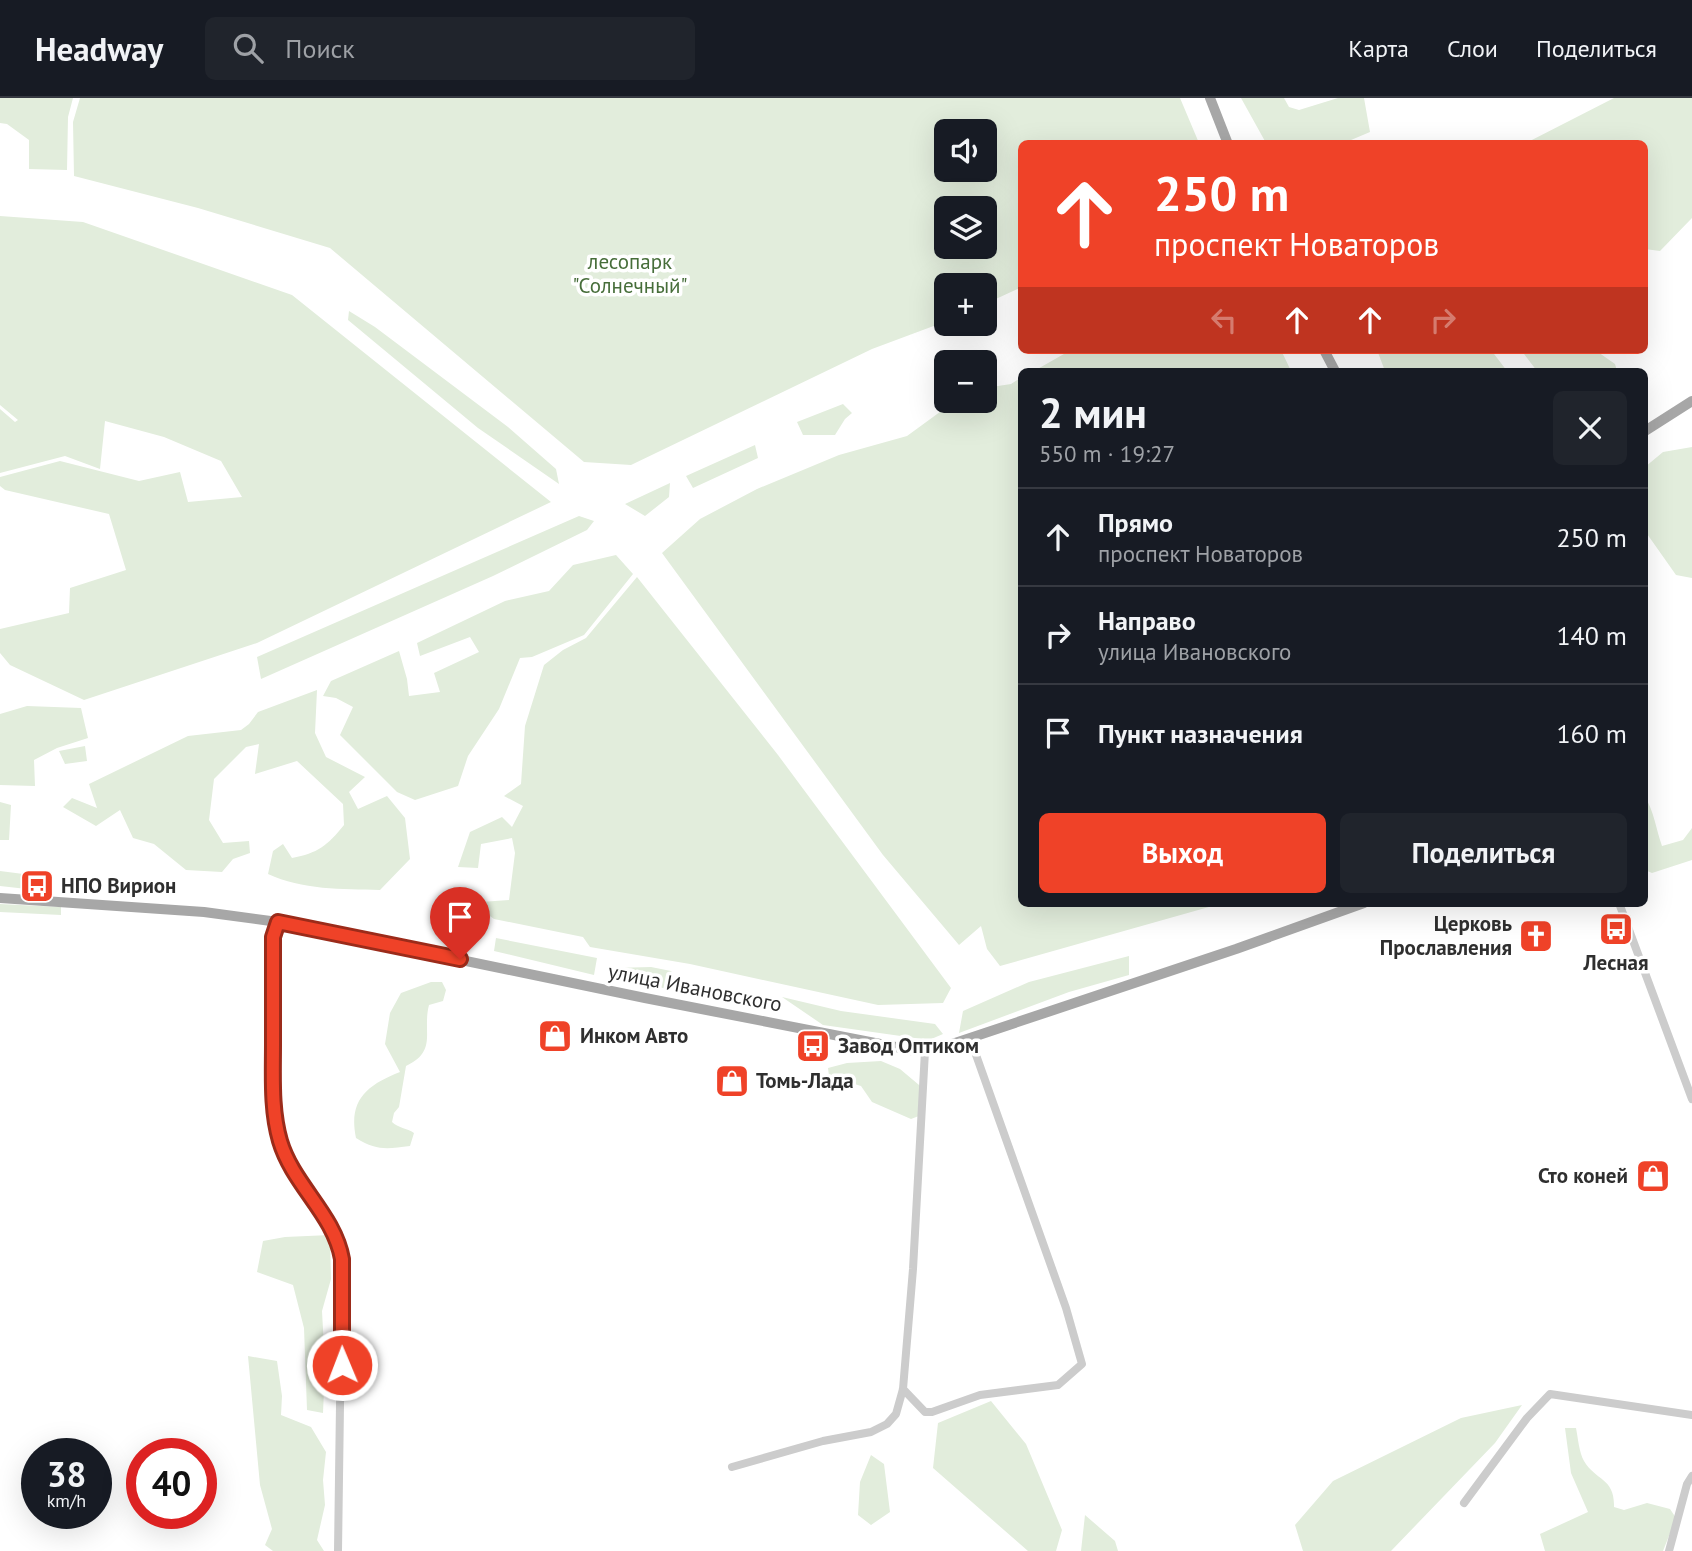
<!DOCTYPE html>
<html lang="ru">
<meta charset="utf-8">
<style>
:root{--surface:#171b24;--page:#20242c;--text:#f1f3f6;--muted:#9ea1a6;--line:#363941;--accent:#ef4228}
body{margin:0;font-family:"PT Sans",sans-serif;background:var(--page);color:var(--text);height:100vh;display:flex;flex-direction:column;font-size:26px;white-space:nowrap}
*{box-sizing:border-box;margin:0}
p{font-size:23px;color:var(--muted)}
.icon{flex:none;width:38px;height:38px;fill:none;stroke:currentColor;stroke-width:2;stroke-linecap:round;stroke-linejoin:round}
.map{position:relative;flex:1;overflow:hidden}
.side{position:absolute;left:1018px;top:270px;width:630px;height:539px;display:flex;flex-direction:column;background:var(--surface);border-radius:10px;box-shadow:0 7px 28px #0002}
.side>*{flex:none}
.top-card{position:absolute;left:1018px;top:42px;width:630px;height:214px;border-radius:10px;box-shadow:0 7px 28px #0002;background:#ef4228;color:#fff;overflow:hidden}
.buttons{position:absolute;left:934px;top:21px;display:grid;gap:14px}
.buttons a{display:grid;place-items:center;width:63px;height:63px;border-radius:10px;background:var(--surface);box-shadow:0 7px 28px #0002;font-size:35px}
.speed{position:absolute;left:21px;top:1340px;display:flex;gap:14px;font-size:35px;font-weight:700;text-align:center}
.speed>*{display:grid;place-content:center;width:91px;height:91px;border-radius:50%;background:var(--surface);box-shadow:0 7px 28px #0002;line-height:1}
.speed small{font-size:18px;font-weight:400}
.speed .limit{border:10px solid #d22;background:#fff;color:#111}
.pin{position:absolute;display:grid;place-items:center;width:60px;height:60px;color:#fff;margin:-72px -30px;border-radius:50% 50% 50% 0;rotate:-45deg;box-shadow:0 0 7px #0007}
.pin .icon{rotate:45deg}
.me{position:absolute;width:77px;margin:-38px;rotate:359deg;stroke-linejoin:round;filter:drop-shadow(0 0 5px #0008)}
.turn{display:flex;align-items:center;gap:24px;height:147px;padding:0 21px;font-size:32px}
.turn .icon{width:91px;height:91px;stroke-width:2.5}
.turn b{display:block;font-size:49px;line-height:60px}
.lanes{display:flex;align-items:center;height:66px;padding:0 21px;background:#0003;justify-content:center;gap:35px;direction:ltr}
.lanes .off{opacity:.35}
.round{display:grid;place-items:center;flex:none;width:74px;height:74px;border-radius:10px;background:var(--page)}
.head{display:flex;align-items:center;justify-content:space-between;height:119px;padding:0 21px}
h1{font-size:42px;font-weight:800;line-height:52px}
.action{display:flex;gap:14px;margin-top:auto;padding:14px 21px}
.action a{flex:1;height:80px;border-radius:10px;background:var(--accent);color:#fff;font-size:28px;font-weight:800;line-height:80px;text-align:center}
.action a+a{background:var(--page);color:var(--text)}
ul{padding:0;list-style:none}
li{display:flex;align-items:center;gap:21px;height:98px;padding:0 21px;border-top:2px solid var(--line)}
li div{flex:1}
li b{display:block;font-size:26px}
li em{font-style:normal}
header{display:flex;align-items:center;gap:42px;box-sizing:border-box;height:98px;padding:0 35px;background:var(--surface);border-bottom:2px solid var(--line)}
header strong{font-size:33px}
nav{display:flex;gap:38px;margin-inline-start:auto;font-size:24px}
.search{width:490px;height:63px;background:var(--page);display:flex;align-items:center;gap:18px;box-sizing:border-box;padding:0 24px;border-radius:10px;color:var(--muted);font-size:26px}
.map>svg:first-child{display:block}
.green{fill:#e2eddc;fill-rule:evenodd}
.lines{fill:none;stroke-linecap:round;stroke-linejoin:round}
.minor{stroke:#ccc;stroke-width:8}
.major{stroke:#a7a7a7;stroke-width:10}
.route-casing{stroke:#9b2b1a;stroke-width:18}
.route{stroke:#ef4228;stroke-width:12}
.labels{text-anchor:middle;stroke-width:7;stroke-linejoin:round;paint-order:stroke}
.park-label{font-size:21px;fill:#476e3a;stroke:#fff}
.poi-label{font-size:21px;font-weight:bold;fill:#2f2f2f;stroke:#fff;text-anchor:start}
.street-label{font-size:21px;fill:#2f2f2f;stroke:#fff}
</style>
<header>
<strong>Headway</strong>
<div class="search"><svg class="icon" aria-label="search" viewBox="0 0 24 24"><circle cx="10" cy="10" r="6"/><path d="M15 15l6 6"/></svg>Поиск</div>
<nav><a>Карта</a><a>Слои</a><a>Поделиться</a></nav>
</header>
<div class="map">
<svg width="1692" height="1453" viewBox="0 0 1692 1453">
<rect width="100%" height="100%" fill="#fff"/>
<path class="green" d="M 0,0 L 73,0 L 68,19 L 67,72 L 29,71 L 29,42 L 7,26 L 0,25 Z
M 80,0 L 1180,0 L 1199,45 L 1022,46 L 1022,189 L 985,206 L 985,187 L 947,187 L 947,223 L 872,251 L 631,367 L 584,364 L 330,150 L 198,110 L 74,78 L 73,24 ZM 947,33 L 985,33 L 985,72 L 947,72 ZM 947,110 L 985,110 L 985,149 L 947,149 Z
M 1241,0 L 1284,0 L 1289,9 L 1299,12 L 1338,0 L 1364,0 L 1370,34 L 1344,45 L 1266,45 Z
M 1614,0 L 1692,0 L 1692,120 L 1660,153 L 1645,151 L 1645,46 L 1526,45 Z
M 0,118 L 83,124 L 292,197 L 551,404 L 257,545 L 84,602 L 10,567 L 0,555 L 0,531 L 69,515 L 70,490 L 126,472 L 109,416 L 5,392 L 0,388 L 0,379 L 60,363 L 139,383 L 180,374 L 188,404 L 242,399 L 221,363 L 164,339 L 105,323 L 100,371 L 65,358 L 0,375 L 0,311 L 15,324 L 18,322 L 0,307 Z
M 349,213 L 375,229 L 508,329 L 556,371 L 559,386 L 478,330 L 348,222 Z
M 1071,252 L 1281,252 L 1291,273 L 1034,273 Z
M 1377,252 L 1491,252 L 1507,273 L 1385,273 Z
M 1521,252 L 1595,252 L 1615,266 L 1617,273 L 1537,273 Z
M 1022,279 L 1022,805 L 1223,805 L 1000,868 L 987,851 L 981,828 L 959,847 L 883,757 L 662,455 L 700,421 L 757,391 L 839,357 L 907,338 L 955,303 L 985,303 L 985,290 L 1011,286 Z
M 843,306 L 852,315 L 845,321 L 835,337 L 803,337 L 797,324 Z
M 755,347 L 758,360 L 693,390 L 686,378 Z
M 1692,349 L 1692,480 L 1676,477 L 1645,433 L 1645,369 L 1663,354 Z
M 670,385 L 669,399 L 645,418 L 625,406 Z
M 579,418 L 594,423 L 587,432 L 493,478 L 261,581 L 257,559 Z
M 616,457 L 633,476 L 584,537 L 532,559 L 520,560 L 499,611 L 468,658 L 458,688 L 415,702 L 397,694 L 340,637 L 353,609 L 336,600 L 323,598 L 331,583 L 399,553 L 407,581 L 409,598 L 440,594 L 434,575 L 479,554 L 470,539 L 420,558 L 417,545 L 505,503 L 549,493 L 573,467 Z
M 637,479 L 778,657 L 951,890 L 943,905 L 878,907 L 690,866 L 590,849 L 583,839 L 494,821 L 479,810 L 466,808 L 467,805 L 509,802 L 515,755 L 512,740 L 481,746 L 478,770 L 458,769 L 470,734 L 502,719 L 512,729 L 523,708 L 504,698 L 521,686 L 525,628 L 544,567 L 563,552 L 586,540 Z
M 317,592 L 315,635 L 326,659 L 365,679 L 349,694 L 358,711 L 387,698 L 405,720 L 410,761 L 380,792 C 342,791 302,792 268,776 L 273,753 L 283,746 L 292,760 C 318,755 327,748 344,727 L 343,706 L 297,663 L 255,676 L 259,646 L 246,649 L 214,681 L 209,722 L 223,745 L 249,743 L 250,755 L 233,761 L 222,774 L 186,772 L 154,746 L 133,740 L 120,712 L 96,728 L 63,709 L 72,700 L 97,710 L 89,686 L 188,638 L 241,632 L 249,626 L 258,614 Z
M 27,608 L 81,610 L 88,640 L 57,650 L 34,662 L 35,688 L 0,687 L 0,616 Z
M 85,648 L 87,663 L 65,666 L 59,653 Z
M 1645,699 C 1654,713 1656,731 1662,748 L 1683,742 L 1692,730 L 1692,762 L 1652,775 L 1645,772 Z
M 0,704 L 11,707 L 9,742 L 0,742 Z
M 0,773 L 39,778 L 45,793 L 0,788 Z
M 0,806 L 61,809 L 61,817 L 0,814 Z
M 496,840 L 597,860 L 594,877 L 494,853 Z
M 1129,858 L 1129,877 L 1069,894 L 959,935 L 963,913 L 1029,884 Z
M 651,869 L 671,873 L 685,894 L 614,881 L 613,870 Z
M 431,884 L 442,884 L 446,892 L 443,903 L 429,907 C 422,934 438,953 406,968 L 399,1009 L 394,1015 L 392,1024 C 398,1030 407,1030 414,1035 L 410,1048 C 387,1051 377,1053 356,1040 C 348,1002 367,987 400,974 L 385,946 L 390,915 L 401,895 Z
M 782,899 L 841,913 L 935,926 L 943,936 L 929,942 L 823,927 Z
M 881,963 L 900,971 L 925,992 L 924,1016 L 911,1021 L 872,1004 L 861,988 L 829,978 L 828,970 L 847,965 Z
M 330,1137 L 331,1181 L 322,1213 L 325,1268 L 323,1315 L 307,1312 L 304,1230 L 293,1187 L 257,1174 L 263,1143 L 285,1139 Z
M 248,1258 L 277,1263 L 282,1298 L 281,1317 L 311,1329 L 326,1354 L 323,1382 L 325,1407 L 317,1442 L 324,1453 L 273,1453 L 265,1447 L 272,1431 L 260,1387 Z
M 991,1303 L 1026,1346 L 1062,1432 L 1056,1453 L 1028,1453 L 933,1370 L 938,1325 Z
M 1522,1307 L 1495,1345 L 1391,1453 L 1303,1453 L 1295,1427 L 1333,1383 L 1461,1320 Z
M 1565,1330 L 1576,1330 C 1578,1340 1579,1354 1584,1363 C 1596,1383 1615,1380 1614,1409 L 1624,1412 L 1647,1405 L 1670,1411 L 1676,1420 L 1663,1453 L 1545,1453 L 1540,1436 L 1588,1414 L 1571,1375 Z
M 871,1357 L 884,1366 L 890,1414 L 871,1427 L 858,1417 L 860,1384 Z
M 1085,1417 L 1115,1443 L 1118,1453 L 1081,1453 Z"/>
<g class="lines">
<path class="minor" d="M 1619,805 L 1692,1001
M 278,824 L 273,839 C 273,875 273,911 273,947 C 273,979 271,1012 280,1043 C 293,1087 334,1116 342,1161 L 338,1453
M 903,1291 L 925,1314 L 932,1314 L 980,1297 L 1058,1287 L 1082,1266 L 1066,1210 L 970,940
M 732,1369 L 823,1343 L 871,1334 L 887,1326 L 896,1316 L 903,1291 L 913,1171 L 925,953
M 1464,1405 L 1527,1320 L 1550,1296 L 1692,1317
M 1669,1453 L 1687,1386 L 1692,1378"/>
<path class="major" d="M 1210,0 L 1228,46
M 1324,252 L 1335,273
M 1645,333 L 1692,303
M 0,800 L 204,814 L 278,824 L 645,900 L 916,953 L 940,950 L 1236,851 L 1364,805"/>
</g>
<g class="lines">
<g class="route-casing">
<path id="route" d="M 342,1267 L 342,1161 C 334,1116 293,1087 280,1043 C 271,1012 273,979 273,947 C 273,911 273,875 273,839 L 278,824 L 460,861"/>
</g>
<use href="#route" class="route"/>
</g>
<defs>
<g id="bus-square" transform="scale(1.75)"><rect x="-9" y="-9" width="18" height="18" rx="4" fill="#ef4228" stroke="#fff"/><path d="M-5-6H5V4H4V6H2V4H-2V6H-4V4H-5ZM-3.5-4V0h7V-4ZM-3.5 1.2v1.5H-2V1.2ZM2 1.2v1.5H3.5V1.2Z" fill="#fff"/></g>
<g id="church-square" transform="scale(1.75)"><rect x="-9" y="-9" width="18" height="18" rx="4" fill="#ef4228" stroke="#fff"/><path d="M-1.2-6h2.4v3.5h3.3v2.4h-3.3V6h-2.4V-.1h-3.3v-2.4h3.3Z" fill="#fff"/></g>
<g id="shop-square" transform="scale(1.75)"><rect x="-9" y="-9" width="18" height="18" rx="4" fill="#ef4228" stroke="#fff"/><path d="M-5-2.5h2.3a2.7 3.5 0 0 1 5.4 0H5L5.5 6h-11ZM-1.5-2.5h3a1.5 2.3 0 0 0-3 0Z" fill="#fff"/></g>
</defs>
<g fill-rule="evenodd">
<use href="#bus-square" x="37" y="788"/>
<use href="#bus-square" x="1616" y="831"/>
<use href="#church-square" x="1536" y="838"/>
<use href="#shop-square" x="555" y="938"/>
<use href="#bus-square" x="813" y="948"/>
<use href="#shop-square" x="732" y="983"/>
<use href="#shop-square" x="1653" y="1078"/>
</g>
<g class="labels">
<g class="park-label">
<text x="630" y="171">лесопарк<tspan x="630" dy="24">"Солнечный"</tspan></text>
</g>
<g class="poi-label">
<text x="61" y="795">НПО Вирион</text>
<text x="1512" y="833" text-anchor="end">Церковь<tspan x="1512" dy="24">Прославления</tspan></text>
<text x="1616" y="872" text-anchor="middle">Лесная</text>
<text x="580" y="945">Инком Авто</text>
<text x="838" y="955">Завод Оптиком</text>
<text x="756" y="990">Томь-Лада</text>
<text x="1628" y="1085" text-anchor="end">Сто коней</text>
</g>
<g class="street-label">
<text transform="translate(695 890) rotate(11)" y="7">улица Ивановского</text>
</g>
</g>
</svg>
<div class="buttons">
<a><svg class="icon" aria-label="sound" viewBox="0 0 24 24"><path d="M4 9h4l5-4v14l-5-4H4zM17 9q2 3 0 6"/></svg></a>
<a><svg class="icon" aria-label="layers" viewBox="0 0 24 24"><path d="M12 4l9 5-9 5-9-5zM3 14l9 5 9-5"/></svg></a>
<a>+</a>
<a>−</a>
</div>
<div class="speed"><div>38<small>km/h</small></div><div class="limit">40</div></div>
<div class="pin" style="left:460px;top:861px;background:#d93025"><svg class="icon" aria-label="arrive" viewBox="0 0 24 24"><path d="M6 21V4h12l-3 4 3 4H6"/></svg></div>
<svg class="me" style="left:342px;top:1267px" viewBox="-20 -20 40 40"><circle r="17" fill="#ef4228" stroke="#fff" stroke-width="3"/><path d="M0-11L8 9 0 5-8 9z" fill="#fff"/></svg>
<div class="top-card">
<div class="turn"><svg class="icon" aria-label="ahead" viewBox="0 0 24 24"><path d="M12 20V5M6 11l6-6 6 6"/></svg><div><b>250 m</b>проспект Новаторов</div></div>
<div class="lanes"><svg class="icon off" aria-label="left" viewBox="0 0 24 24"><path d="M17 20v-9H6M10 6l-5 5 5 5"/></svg><svg class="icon" aria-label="ahead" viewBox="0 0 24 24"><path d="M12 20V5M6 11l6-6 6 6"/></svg><svg class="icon" aria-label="ahead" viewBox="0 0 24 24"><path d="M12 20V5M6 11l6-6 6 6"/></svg><svg class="icon off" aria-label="right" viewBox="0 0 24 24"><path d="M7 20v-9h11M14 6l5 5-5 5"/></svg></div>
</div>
<section class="side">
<div class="head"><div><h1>2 мин</h1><p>550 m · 19:27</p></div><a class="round"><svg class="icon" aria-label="close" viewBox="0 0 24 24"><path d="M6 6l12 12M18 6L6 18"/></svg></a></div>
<ul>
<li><svg class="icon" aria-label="ahead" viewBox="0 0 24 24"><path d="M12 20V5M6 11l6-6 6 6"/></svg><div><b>Прямо</b><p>проспект Новаторов</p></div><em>250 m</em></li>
<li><svg class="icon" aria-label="right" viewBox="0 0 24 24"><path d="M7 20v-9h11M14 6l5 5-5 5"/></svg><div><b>Направо</b><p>улица Ивановского</p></div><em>140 m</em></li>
<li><svg class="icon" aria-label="arrive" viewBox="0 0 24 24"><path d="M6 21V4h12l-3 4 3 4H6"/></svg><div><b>Пункт назначения</b></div><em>160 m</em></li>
</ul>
<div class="action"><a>Выход</a><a>Поделиться</a></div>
</section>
</div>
